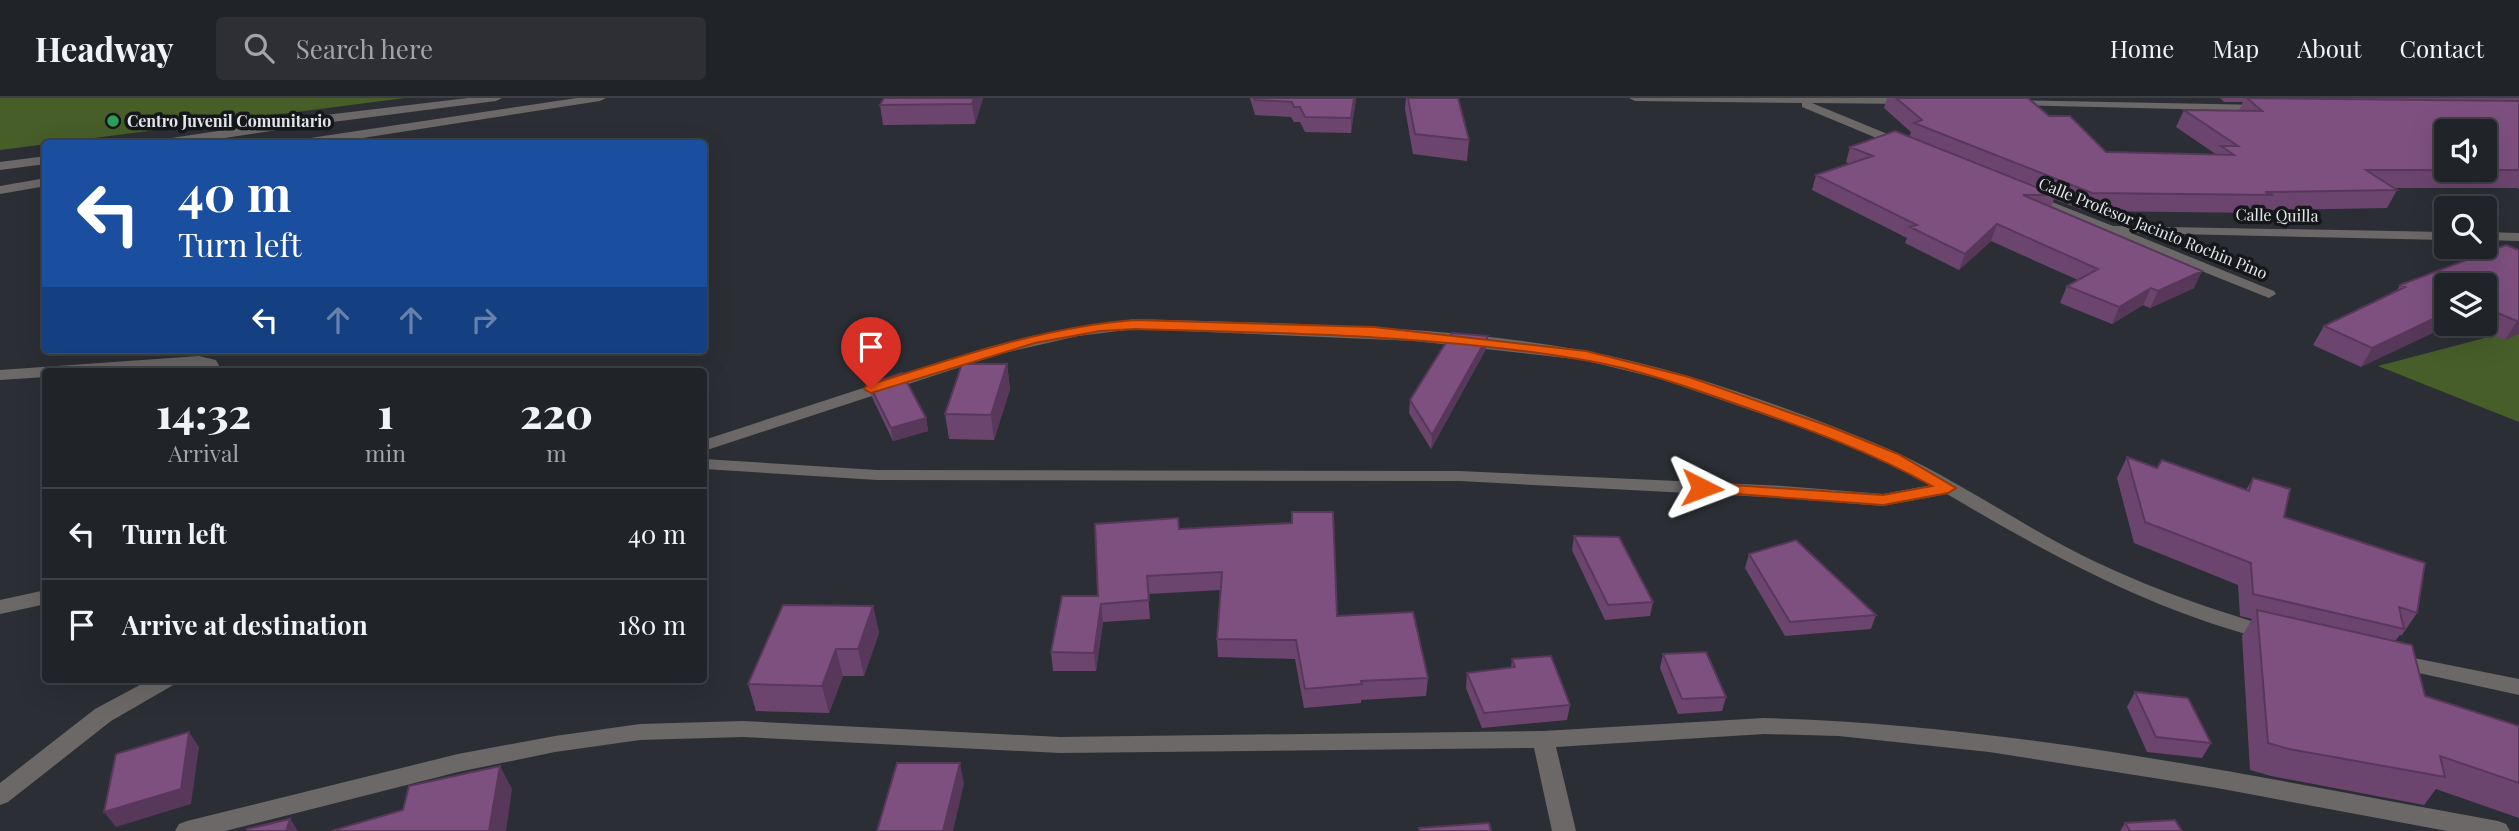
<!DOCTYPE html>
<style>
:root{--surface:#202328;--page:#2d2f34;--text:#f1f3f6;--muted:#a2a4a8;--line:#3d4045}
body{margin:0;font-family:"Playfair Display",serif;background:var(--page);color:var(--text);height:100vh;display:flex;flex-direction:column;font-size:26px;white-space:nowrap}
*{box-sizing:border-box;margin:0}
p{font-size:23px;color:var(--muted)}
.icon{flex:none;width:38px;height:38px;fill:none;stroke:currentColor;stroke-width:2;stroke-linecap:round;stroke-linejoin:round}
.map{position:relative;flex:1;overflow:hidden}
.drawer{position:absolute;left:42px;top:270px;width:665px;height:315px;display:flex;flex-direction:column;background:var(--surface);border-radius:7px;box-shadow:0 7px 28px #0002,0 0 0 2px var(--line)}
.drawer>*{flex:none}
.top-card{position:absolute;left:42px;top:42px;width:665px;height:214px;border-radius:7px;box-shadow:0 7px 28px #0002,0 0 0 2px var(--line);background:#1a4fa0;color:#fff;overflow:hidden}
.tools{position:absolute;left:2434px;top:21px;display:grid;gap:14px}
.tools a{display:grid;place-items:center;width:63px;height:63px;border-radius:7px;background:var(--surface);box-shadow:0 7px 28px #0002,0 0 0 2px var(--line);font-size:35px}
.pin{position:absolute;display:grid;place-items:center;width:60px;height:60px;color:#fff;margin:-72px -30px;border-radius:50% 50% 50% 0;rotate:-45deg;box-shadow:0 0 7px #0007}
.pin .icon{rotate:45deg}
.me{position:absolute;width:77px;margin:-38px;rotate:93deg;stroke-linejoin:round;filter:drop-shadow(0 0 5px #0008)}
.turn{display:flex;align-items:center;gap:24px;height:147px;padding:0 21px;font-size:32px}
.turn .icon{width:91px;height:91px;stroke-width:2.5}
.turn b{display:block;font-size:49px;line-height:60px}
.lanes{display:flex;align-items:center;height:66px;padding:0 21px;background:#0003;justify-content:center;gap:35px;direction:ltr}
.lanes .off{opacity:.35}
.eta{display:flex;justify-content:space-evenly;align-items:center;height:119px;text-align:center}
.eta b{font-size:42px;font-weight:800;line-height:49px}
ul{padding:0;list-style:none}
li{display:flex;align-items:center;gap:21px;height:91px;padding:0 21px;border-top:2px solid var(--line)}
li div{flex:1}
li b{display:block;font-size:26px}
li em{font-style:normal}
header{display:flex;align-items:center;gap:42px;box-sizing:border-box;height:98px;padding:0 35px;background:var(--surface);border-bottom:2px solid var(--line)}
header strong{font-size:33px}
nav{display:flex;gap:38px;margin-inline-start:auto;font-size:24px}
.search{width:490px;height:63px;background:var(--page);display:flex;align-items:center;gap:18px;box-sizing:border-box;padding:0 24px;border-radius:7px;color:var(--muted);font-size:26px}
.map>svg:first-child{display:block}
.green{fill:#475e29}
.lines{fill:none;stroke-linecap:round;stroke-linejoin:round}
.minor{fill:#6c6868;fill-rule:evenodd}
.wall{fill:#6c456e}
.shaded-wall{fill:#58385a}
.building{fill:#7e5080;stroke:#58385a;stroke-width:2;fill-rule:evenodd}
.route{fill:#ea580c;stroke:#983908;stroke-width:2}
.leisure-dot{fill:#2e9e5b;stroke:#15171a;stroke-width:2.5}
.labels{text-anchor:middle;stroke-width:7;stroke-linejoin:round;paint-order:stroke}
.far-poi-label{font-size:16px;font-weight:bold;fill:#e3e6ea;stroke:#15171a;text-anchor:start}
.far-street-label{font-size:16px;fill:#e3e6ea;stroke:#15171a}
</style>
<header>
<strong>Headway</strong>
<div class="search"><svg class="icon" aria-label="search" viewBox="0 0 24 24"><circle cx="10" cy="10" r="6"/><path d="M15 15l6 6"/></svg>Search here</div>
<nav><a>Home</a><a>Map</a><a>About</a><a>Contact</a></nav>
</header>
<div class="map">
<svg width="2519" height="733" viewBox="0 0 2519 733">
<rect width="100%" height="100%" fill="#2b2f35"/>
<path class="green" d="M 0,0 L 405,0 L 0,52 Z
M 2519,231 L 2519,324 L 2378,268 Z"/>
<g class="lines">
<path class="minor" d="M 468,0 L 502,0 L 496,3 L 317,26 L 185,46 L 152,46 L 158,42 L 317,18 Z
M 577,0 L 606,0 L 600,3 L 324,46 L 291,46 L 297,42 Z
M 1629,0 L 1912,0 L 1916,3 L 1910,6 L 1812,5 L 1907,44 L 1907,50 L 1903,51 L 1802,9 L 1802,5 L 1635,3 Z
M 2012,2 L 2264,7 L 2270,10 L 2264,13 L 2008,7 L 2008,3 Z
M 46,58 L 46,66 L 0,72 L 0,64 Z
M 46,80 L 46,88 L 0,96 L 0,88 Z
M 2029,95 L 2113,128 L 2446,134 L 2446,142 L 2131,135 L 2274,193 L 2276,196 L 2269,200 L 2024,102 L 2023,99 Z
M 2485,134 L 2519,135 L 2519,143 L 2485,142 Z
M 1135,221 C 1285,226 1438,226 1585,253 C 1683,271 1786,309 1877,346 C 1944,374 2004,416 2068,450 C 2135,485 2203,509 2275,530 L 2278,535 L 2275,540 L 2268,542 C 2151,512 2050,457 1947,396 L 1883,408 L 1783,400 L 1459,383 L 877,382 L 704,371 L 704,361 L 877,372 L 1459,373 L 1783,388 L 1883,396 L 1932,387 L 1884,362 L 1797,328 L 1661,281 L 1583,262 L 1415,243 L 1135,231 L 1078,238 L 1000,256 L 704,353 L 704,342 L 989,249 L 1078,229 Z
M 199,258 L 216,262 L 222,273 L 206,273 L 204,269 L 199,268 L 122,273 L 46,273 L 46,279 L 0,282 L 0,272 Z
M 46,492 L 46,506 L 0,516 L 0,502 Z
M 2394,556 L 2519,581 L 2519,597 L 2387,568 L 2384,563 L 2387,558 Z
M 151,581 L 179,581 L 175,586 L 111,623 L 8,704 L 0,707 L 0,685 L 95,611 Z
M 1764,620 C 2011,626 2256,679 2498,723 L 2506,726 L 2510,733 L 2447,733 L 2217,690 L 1989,654 L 1839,638 L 1764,636 L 1556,649 L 1576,733 L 1552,733 L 1534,650 L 1060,655 L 743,639 L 640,642 L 555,654 L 458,674 L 225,733 L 175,733 L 179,726 L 187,723 L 458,656 L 555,638 L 640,626 L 743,623 L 1060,639 L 1543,633 Z"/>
</g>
<path class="wall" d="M 884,0 L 983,0 L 975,26 L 883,27 L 880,7 Z
M 1250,0 L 1356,0 L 1351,35 L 1305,34 L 1300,24 L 1294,24 L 1291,19 L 1255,17 Z
M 1406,0 L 1458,0 L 1469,42 L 1467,63 L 1413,56 L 1405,11 Z
M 1887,0 L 2028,0 L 2049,18 L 2106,54 L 2217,57 L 2176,29 L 2184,12 L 2239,12 L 2243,4 L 2224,4 L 2220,0 L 2519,0 L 2519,91 L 2517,90 L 2394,90 L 2397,92 L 2387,110 L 2266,112 L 2264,115 L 2085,113 L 2054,101 L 2051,109 L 2194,190 L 2150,210 L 2143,207 L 2112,226 L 2060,205 L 2067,188 L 2078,182 L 1991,143 L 1959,172 L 1905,145 L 1907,140 L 1812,92 L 1816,77 L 1850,66 L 1846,64 L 1850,49 L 1909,39 L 1911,34 L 1884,10 Z
M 2519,152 L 2519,236 L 2505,242 L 2466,226 L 2485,226 L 2485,187 L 2361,269 L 2313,247 L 2324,228 L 2396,194 L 2400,187 Z
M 1486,251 L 1431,351 L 1409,315 L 1410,302 Z
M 1007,266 L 1010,291 L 994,342 L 949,341 L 945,316 Z
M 869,286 L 926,320 L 928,333 L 893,343 L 872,299 Z
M 2127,359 L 2157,370 L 2246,392 L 2253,380 L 2284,419 L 2417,515 L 2402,537 L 2400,537 L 2395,543 L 2425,598 L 2519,628 L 2519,720 L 2436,691 L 2424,707 L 2271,678 L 2250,672 L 2242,538 L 2252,521 L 2240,518 L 2238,487 L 2134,445 L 2117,380 Z
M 1179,431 L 1337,518 L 1428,580 L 1426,598 L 1361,602 L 1361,605 L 1304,610 L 1295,561 L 1218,559 L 1217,541 L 1221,492 L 1148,496 L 1150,521 L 1103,524 L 1096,573 L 1053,573 L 1051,554 L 1098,498 Z
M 1574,438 L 1653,504 L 1650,518 L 1605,522 L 1572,452 Z
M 1749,456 L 1876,517 L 1871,531 L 1785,538 L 1745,470 Z
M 873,508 L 879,535 L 864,578 L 843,578 L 829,615 L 756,613 L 748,586 Z
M 1663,556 L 1726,599 L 1722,613 L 1678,616 L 1660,570 Z
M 1512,561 L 1570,607 L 1567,622 L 1482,630 L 1466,590 L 1467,575 L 1511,570 Z
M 2135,594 L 2211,645 L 2202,660 L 2147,654 L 2127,609 Z
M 2125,725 L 2182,733 L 2120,733 Z"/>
<path class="shaded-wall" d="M 974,0 L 983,0 L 975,26 L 972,6 Z
M 1354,0 L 1356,0 L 1351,35 L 1351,20 Z
M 1997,126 L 1991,143 L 1959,172 L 1965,156 Z
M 2202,173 L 2194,190 L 2150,210 L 2158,193 Z
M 2151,190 L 2143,207 L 2112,226 L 2119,209 Z
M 2446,215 L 2446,226 L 2452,226 L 2361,269 L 2372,250 Z
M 2517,223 L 2519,223 L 2519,236 L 2505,242 Z
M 1488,238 L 1486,251 L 1431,351 L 1432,337 Z
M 1007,266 L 1010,291 L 994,342 L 991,317 Z
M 926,320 L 928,333 L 893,343 L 891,330 Z
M 1101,506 L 1103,524 L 1096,573 L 1094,555 Z
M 873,508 L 879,535 L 864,578 L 858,551 Z
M 836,551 L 843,578 L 829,615 L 822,588 Z
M 189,634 L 199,649 L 191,706 L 116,729 L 104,714 Z
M 960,665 L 964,686 L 953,733 L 943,733 Z
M 500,668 L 512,691 L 506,733 L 488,733 Z
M 290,721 L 298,733 L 286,733 Z"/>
<path class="building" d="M 884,0 L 974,0 L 972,6 L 880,7 Z
M 1254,0 L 1354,0 L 1351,20 L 1305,19 L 1300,9 L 1294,9 L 1292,4 L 1255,2 Z
M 1408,0 L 1458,0 L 1469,42 L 1415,36 Z
M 1896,0 L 2028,0 L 2049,18 L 2070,18 L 2106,54 L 2234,57 L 2221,48 L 2238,48 L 2184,12 L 2262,13 L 2247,0 L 2519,3 L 2519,72 L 2366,72 L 2397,92 L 2265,94 L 2273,97 L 2092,95 L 1914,25 L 1922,22 ZM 2446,33 L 2485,33 L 2485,72 L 2446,72 Z
M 1895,33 L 2056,97 L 2023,97 L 2202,173 L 2158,193 L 2151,190 L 2119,209 L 2067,188 L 2098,171 L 1997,126 L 1965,156 L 1910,129 L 1917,127 L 1816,77 L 1873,58 L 1850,49 Z
M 2506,147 L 2519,152 L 2519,223 L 2517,223 L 2485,210 L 2485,187 L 2446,187 L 2446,215 L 2372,250 L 2324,228 L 2405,189 L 2400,187 Z
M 1452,235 L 1488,238 L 1432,337 L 1410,302 Z
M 962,266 L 1007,266 L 991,317 L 945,316 Z
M 902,275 L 926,320 L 891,330 L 869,286 Z
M 2127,359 L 2157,370 L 2162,362 L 2249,393 L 2253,380 L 2290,391 L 2284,419 L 2425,465 L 2417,515 L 2399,509 L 2404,531 L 2253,496 L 2251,465 L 2145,424 Z
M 1292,414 L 1333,414 L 1337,518 L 1413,514 L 1428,580 L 1361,583 L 1362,586 L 1305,591 L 1296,542 L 1217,541 L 1222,474 L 1147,478 L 1149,502 L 1101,506 L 1094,555 L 1051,554 L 1062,498 L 1098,498 L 1095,426 L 1178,420 L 1179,431 L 1292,425 Z
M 1574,438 L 1619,439 L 1653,504 L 1608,507 Z
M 1796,442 L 1876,517 L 1790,524 L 1749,456 Z
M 783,507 L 873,508 L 858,551 L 836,551 L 822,588 L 748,586 Z
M 2257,512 L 2412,547 L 2425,598 L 2519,628 L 2519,685 L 2440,658 L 2445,679 L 2289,651 L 2268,645 Z
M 1706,554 L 1726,599 L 1682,601 L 1663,556 Z
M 1551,558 L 1570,607 L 1484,615 L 1467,575 L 1515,569 L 1512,561 Z
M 2135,594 L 2188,600 L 2211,645 L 2156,639 Z
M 189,634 L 181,691 L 104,714 L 116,656 Z
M 897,665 L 960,665 L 943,733 L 877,733 Z
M 500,668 L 489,733 L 331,733 L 403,712 L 409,688 Z
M 290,721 L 286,733 L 247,733 L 247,731 Z
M 2175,722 L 2182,733 L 2130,733 L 2125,725 Z
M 1489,725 L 1491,733 L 1420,733 L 1419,730 Z"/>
<path class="route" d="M 1135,222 L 1374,229 L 1586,253 L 1689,279 L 1831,329 L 1898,356 L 1956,390 L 1948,395 L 1883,407 L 1696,393 L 1694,390 L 1702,385 L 1883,397 L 1932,388 C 1871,354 1808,331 1742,308 C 1691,290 1638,271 1584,262 C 1436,237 1285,235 1135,231 L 1100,233 L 1035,245 L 871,295 L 864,291 L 866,288 C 955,260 1042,229 1135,222 Z"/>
<circle class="leisure-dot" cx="113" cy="23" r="7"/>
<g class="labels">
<g class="far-poi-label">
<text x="127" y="29">Centro Juvenil Comunitario</text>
</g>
<g class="far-street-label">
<text transform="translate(2277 117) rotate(1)" y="6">Calle Quilla</text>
<text transform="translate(2153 130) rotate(22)" y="6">Calle Profesor Jacinto Rochin Pino</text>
</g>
</g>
</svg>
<div class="tools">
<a><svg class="icon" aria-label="sound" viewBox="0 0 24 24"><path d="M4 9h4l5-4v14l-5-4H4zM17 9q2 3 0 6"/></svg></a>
<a><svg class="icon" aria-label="search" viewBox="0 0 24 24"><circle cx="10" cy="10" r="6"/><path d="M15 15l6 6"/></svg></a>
<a><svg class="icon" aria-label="layers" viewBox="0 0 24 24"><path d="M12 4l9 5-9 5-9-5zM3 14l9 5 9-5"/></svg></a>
</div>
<div class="pin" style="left:871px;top:291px;background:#d93025"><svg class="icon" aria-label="arrive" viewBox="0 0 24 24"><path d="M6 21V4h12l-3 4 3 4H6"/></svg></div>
<svg class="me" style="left:1702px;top:390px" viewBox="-20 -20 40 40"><path d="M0-17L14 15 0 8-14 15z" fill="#ea580c" stroke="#fff" stroke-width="4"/></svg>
<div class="top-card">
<div class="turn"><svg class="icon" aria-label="left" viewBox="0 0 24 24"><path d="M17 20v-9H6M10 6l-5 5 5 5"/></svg><div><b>40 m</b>Turn left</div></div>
<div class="lanes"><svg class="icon" aria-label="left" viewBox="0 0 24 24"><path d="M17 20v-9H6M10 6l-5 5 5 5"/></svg><svg class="icon off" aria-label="ahead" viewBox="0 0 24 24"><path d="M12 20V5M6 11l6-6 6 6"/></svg><svg class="icon off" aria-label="ahead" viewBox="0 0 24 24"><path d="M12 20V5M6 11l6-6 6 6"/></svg><svg class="icon off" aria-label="right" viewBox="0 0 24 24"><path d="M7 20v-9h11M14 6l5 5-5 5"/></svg></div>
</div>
<section class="drawer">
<div class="eta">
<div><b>14:32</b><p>Arrival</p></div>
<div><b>1</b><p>min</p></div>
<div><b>220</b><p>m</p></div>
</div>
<ul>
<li><svg class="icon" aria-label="left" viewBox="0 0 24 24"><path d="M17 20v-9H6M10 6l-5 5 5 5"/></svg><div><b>Turn left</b></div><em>40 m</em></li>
<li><svg class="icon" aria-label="arrive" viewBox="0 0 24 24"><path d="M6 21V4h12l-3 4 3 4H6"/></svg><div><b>Arrive at destination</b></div><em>180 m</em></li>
</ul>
</section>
</div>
